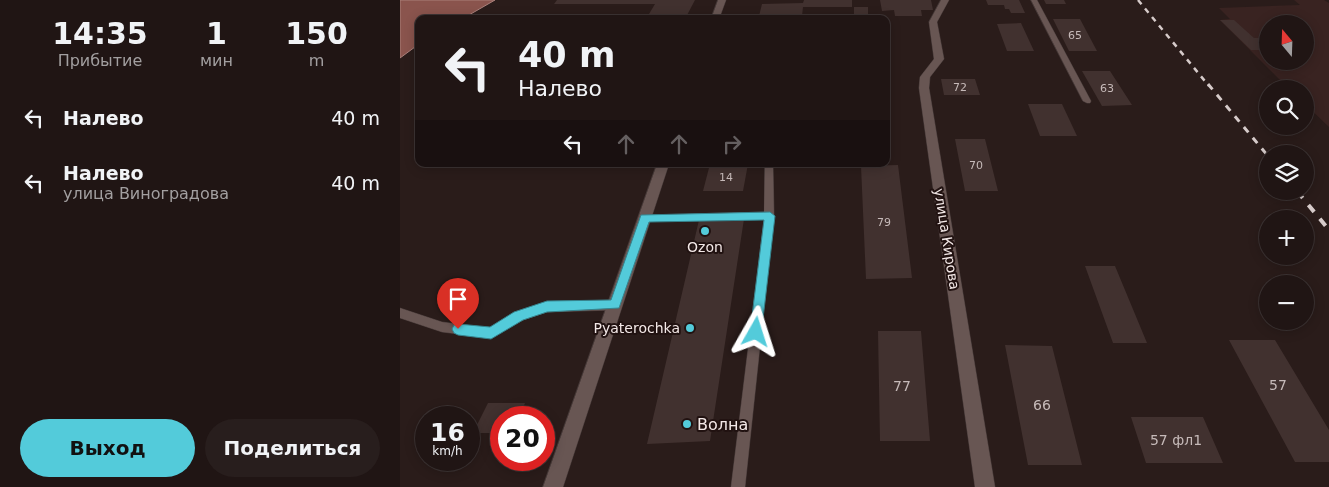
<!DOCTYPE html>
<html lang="ru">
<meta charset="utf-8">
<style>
:root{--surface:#201514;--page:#281e1d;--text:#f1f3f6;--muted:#a29fa0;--line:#3d3434;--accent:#53cbda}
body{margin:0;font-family:"DejaVu Sans",sans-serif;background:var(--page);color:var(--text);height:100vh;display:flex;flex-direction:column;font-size:19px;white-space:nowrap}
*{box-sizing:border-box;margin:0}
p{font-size:16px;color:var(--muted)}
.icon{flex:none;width:28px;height:28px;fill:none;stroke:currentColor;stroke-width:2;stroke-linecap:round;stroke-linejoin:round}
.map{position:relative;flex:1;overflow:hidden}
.side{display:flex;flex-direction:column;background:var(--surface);width:400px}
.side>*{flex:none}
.top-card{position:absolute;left:15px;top:15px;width:475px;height:152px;border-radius:10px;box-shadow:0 2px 12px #0003,0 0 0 1px var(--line);background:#201514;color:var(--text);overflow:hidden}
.needle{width:32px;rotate:341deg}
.tools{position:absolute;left:859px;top:15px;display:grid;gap:10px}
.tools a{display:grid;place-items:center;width:55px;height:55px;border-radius:50%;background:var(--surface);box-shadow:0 2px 12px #0003,0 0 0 1px var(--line);font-size:25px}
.speed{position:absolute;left:15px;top:406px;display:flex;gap:10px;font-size:25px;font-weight:700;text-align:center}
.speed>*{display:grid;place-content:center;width:65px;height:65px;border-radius:50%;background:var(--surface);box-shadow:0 2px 12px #0003,0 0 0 1px var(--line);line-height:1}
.speed small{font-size:12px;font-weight:400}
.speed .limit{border:8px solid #d22;background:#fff;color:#111}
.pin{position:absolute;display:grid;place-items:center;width:42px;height:42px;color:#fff;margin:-51px -21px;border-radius:50% 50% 50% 0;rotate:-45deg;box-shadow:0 0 5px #0007}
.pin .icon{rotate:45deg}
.me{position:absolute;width:55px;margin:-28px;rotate:6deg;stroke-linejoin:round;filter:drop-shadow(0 0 4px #0008)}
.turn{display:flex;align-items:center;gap:18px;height:105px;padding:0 20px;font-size:22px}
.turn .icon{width:65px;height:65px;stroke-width:2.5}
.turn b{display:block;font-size:35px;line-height:42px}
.lanes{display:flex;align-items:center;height:48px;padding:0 20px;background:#0003;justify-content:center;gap:25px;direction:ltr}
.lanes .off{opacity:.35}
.eta{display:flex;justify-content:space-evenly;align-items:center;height:85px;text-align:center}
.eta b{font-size:30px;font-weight:600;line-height:35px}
.cta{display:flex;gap:10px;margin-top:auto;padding:10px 20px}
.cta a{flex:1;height:58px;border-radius:30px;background:var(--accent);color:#111;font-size:20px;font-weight:600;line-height:58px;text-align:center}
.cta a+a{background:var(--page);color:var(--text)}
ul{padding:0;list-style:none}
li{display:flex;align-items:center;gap:15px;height:65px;padding:0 20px}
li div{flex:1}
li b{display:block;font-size:19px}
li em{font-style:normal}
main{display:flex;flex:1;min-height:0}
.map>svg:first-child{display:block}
.built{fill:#392321;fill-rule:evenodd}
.water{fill:#8a544d;stroke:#aa807b}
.building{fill:#41312f}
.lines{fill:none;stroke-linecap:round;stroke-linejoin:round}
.service-casing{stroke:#443837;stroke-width:1}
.minor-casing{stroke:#443837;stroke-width:1}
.secondary-casing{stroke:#443837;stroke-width:1}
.service{fill:#685653;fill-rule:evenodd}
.minor{fill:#685653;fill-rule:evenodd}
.secondary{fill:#685653;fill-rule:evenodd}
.rail-far2{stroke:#d6cbca;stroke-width:2.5;stroke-dasharray:5.5 5.5;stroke-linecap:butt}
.rail-far1{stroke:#d6cbca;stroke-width:3;stroke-dasharray:7 7;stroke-linecap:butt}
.rail{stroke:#d6cbca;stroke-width:4;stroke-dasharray:9 9;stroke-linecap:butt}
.route{fill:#53cbda;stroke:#36848e}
.poi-dot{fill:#53cbda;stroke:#211211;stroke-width:2}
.labels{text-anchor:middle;stroke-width:4;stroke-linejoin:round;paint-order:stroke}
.number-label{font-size:11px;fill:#c6bab9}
.street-label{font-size:14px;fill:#f3e8e7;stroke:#211211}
.poi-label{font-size:14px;fill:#f3e8e7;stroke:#211211}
.near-number-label{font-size:14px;fill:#c6bab9}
.near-poi-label{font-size:16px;fill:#f3e8e7;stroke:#211211;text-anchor:start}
</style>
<main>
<section class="side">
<div class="eta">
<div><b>14:35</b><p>Прибытие</p></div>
<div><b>1</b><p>мин</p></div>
<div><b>150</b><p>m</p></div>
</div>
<ul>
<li><svg class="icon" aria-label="left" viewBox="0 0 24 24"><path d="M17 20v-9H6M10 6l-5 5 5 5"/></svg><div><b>Налево</b></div><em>40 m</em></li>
<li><svg class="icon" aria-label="left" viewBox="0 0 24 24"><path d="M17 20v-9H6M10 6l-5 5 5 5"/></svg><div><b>Налево</b><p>улица Виноградова</p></div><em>40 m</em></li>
</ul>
<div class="cta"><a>Выход</a><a>Поделиться</a></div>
</section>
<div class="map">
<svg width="929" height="487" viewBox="0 0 929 487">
<rect width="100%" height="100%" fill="#2a1c1a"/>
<path class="built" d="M 894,0 L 924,0 L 929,3 L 929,127 L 905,104 L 905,89 L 889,89 L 820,20 L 830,19 L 819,8 L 900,5 ZM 868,24 L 905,24 L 905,61 L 868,61 Z"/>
<path class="water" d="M 0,0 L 95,0 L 62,19 L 19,19 L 19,44 L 0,58 Z"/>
<path class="building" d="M 157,0 L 295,0 L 285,19 L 246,19 L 255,4 L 154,4 Z
M 404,0 L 452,0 L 452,7 L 403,7 L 402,16 L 359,16 L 362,4 L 403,3 Z
M 480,0 L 531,0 L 533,10 L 521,10 L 522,16 L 495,16 L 494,10 L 482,11 Z
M 586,0 L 619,0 L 625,13 L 611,13 L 609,9 L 605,9 L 604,5 L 588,5 Z
M 644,0 L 664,0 L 666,4 L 646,4 Z
M 454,7 L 468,7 L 468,14 L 454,15 Z
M 653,19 L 680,19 L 697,51 L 669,51 Z
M 820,20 L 834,20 L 854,38 L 860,38 L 866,44 L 860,44 L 867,50 L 851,50 Z
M 621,23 L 634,51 L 607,51 L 597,24 Z
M 682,71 L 710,71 L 732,105 L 702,106 Z
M 541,79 L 575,79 L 580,95 L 544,95 Z
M 628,104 L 662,104 L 677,136 L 640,136 Z
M 555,139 L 585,139 L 598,191 L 565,191 Z
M 36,164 L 79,164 L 75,168 L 34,166 Z
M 310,164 L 348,164 L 343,191 L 303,191 Z
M 498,165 L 512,278 L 466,279 L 461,166 Z
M 344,219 L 310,441 L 247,444 L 299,220 Z
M 685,266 L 715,266 L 747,343 L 713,343 Z
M 478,331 L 521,331 L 530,441 L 480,441 Z
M 829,340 L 875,340 L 929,430 L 929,462 L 895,462 Z
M 605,345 L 652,346 L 682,465 L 628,465 Z
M 88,403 L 125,403 L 119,418 L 101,418 L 101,433 L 73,433 Z
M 731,417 L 803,417 L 823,463 L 746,463 Z"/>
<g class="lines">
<g class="service-casing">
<path id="service" d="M 631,0 L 637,0 L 691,101 L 690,103 L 687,103 L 683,101 Z
M 365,164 L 373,164 L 374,215 L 345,487 L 331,487 L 364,219 L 245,221 L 240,218 L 245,215 L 364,212 Z
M 215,300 L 219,302 L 221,305 L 219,308 L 215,310 L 147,312 L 123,320 L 91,338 L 42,332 L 0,318 L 0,308 L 42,322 L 90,328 L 115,313 L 147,302 Z"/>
</g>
<g class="minor-casing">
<path id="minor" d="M 541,0 L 549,0 L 537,22 L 544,59 L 530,77 L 529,88 L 595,487 L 575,487 L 519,88 L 520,77 L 534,59 L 529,22 Z"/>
</g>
<g class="secondary-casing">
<path id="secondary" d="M 318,0 L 326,0 L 319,19 L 311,19 Z
M 257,164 L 269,164 L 163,487 L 143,487 Z"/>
</g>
<use href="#service" class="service"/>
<use href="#minor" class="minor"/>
<use href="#secondary" class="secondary"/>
<path class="rail-far2" d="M 738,0 L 809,86"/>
<path class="rail-far1" d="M 808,84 L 868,156"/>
<path class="rail" d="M 897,191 L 929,230"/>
</g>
<path class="route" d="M 370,212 L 375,216 L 361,336 L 356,338 L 352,336 L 350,332 L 364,220 L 249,222 L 219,308 L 147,312 L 123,320 L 91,339 L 58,335 L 54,333 L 52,329 L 54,325 L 58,324 L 90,327 L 114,312 L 147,301 L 211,300 L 241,215 Z"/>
<g class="poi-dot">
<circle cx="305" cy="231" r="5"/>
<circle cx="290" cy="328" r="5"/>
<circle cx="287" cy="424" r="5"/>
</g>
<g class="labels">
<g class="number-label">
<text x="675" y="39">65</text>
<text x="560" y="91">72</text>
<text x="707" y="92">63</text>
<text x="576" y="169">70</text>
<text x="326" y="181">14</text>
<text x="484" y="226">79</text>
</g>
<g class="street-label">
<text transform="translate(547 239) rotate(81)" y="5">улица Кирова</text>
</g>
<g class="poi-label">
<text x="305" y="252">Ozon</text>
<text x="280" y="333" text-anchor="end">Pyaterochka</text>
</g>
<g class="near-number-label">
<text x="878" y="390">57</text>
<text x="502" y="391">77</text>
<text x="642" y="410">66</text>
<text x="776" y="445">57 фл1</text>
</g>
<g class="near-poi-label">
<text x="297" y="430">Волна</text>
</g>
</g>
</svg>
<div class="tools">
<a><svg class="needle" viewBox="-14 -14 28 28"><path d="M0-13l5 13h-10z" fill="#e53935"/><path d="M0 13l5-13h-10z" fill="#a29fa0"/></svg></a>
<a><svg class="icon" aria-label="search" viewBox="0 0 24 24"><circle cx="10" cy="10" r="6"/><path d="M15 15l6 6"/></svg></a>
<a><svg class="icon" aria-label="layers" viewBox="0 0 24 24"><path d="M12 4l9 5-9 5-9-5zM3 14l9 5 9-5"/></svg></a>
<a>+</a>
<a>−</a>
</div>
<div class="speed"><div>16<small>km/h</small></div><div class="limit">20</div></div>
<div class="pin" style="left:58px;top:329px;background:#d93025"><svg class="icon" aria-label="arrive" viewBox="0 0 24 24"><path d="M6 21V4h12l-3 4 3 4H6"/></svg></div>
<svg class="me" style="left:356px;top:332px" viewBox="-20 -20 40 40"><path d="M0-17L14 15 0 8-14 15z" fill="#53cbda" stroke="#fff" stroke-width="4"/></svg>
<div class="top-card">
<div class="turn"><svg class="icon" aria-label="left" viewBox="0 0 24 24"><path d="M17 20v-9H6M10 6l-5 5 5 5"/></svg><div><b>40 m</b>Налево</div></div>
<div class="lanes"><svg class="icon" aria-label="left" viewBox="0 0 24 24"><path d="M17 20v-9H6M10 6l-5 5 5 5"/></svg><svg class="icon off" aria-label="ahead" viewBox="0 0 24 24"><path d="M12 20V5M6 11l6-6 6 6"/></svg><svg class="icon off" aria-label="ahead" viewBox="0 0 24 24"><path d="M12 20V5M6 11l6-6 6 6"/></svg><svg class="icon off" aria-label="right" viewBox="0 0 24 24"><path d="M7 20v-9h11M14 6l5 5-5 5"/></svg></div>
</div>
</div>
</main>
